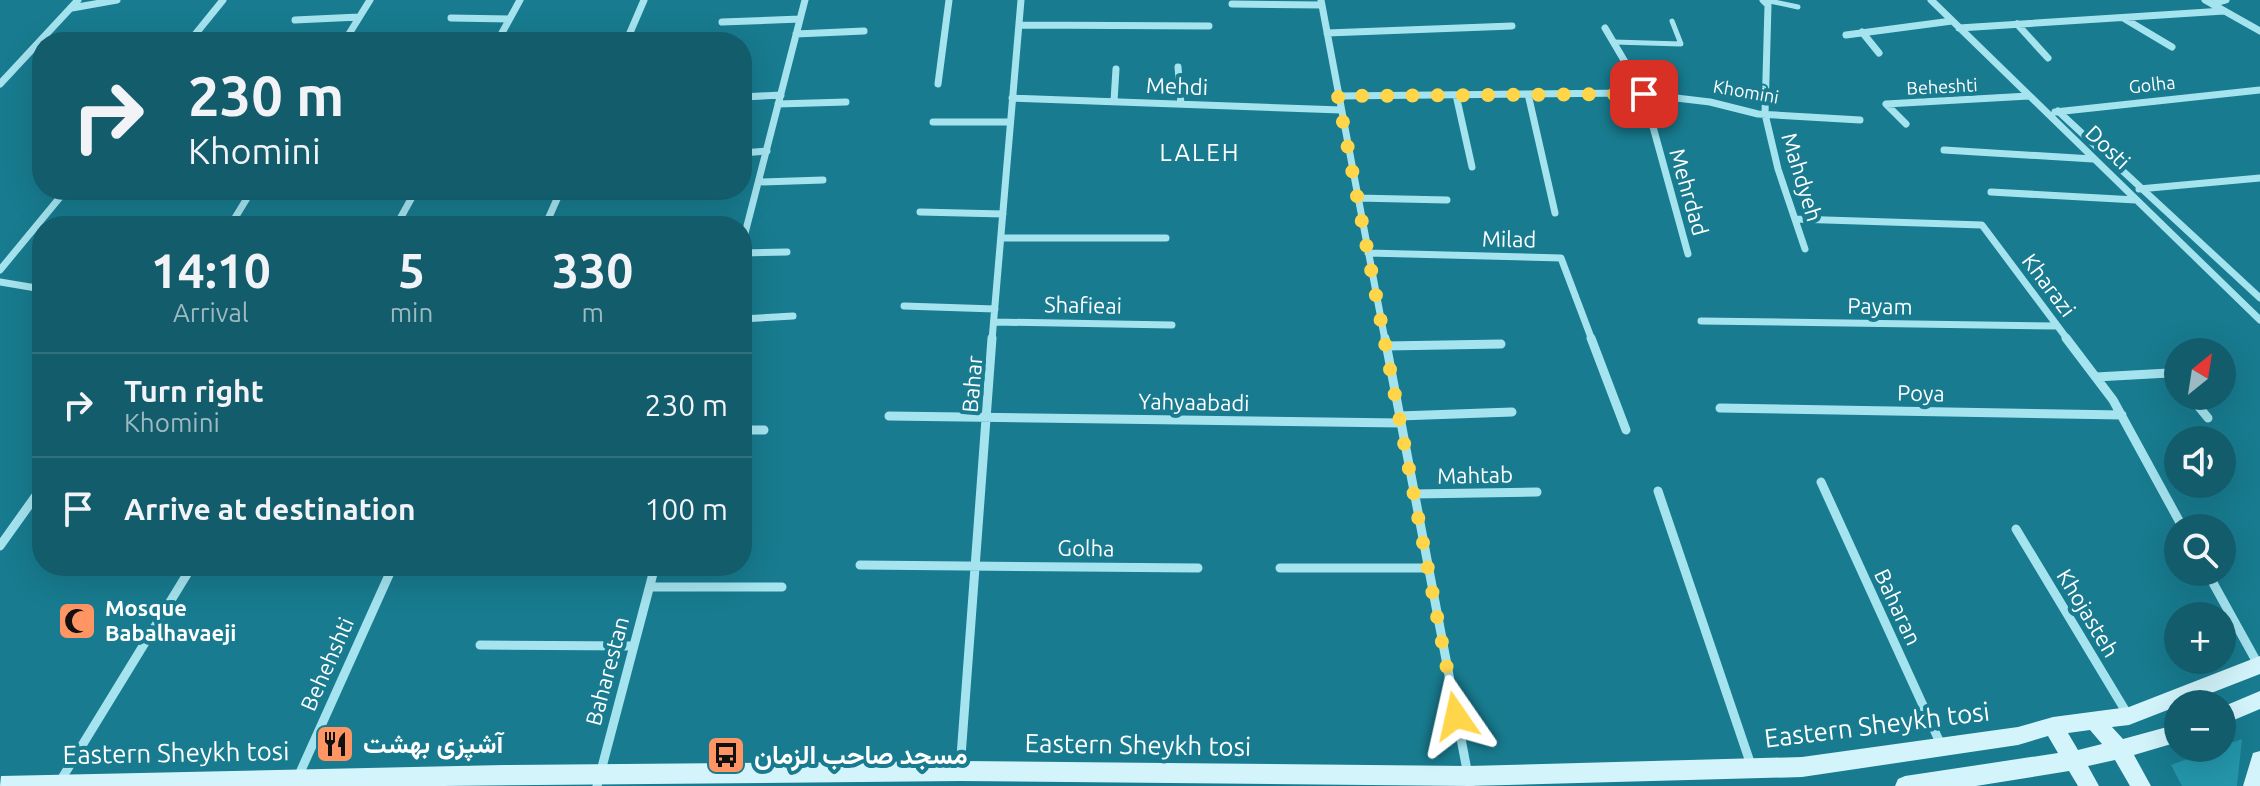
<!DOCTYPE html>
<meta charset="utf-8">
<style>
:root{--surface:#125c6b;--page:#1f6573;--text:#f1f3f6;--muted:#9cbac1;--line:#31717e}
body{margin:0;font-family:Ubuntu,Vazirmatn,sans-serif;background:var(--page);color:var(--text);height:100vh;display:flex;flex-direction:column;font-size:30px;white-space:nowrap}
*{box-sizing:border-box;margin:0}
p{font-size:26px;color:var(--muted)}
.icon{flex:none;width:44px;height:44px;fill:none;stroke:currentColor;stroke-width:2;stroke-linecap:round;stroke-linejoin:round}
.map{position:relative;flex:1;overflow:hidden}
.details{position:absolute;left:32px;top:216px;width:720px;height:360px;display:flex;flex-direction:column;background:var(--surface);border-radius:32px;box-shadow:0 8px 32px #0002}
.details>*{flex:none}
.hud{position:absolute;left:32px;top:32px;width:720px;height:168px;border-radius:32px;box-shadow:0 8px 32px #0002;background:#125c6b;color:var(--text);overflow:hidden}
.needle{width:52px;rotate:30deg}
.controls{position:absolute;left:2164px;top:338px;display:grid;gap:16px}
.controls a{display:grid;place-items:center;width:72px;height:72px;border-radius:50%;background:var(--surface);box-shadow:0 8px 32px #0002;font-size:40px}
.pin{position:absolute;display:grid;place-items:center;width:68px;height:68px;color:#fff;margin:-34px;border-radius:16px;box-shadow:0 4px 12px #0006}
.me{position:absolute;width:88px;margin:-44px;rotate:349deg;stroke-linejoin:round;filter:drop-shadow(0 0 6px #0008)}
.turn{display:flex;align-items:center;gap:28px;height:168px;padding:0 24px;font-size:36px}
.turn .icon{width:104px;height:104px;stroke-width:2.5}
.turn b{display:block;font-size:56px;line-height:68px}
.eta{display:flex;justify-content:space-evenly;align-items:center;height:136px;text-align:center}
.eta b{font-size:48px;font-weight:700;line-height:56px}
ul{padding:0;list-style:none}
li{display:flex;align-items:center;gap:24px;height:104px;padding:0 24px;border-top:2px solid var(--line)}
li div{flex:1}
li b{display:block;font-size:30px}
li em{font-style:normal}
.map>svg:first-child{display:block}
.green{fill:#2496ab}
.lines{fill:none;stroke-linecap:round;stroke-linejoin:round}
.service{stroke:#a5e4ef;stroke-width:5}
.minor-far1{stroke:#a5e4ef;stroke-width:7}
.minor{stroke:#a5e4ef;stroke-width:9}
.secondary{fill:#d3f4fb;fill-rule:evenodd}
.route{stroke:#ffd54a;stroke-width:14;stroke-dasharray:0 25.2}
.labels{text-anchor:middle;stroke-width:8;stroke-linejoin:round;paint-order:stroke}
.far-street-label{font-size:18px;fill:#fff;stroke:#187b8f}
.street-label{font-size:22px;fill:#fff;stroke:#187b8f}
.poi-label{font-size:22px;font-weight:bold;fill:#fff;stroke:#187b8f;text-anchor:start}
.neighbourhood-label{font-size:24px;letter-spacing:2px;fill:#fff;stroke:#187b8f}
.near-street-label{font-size:26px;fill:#fff;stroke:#187b8f}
.near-poi-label{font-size:26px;font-weight:bold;fill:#fff;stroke:#187b8f;text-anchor:start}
</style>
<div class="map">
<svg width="2260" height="786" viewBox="0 0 2260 786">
<rect width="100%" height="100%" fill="#187b8f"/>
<path class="green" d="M 2242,739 L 2237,786 L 2182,786 L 2171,765 Z"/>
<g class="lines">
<path class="service" d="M 1765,0 L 1798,7
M 1614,42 L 1681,44 L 1672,21"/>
<path class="minor-far1" d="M 1321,0 L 1385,340
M 1763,0 L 1768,5 L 1765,114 L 1778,169 L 1805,249
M 1931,0 L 2260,320
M 2205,0 L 2260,31
M 1232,4 L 1322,5
M 2212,4 L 2226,0
M 72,8 L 117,0
M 451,18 L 509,19
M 2125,19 L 2172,47
M 295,20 L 359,17
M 722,22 L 800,19
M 2017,24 L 2048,58
M 1019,25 L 1209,26
M 1605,28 L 1644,94 L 1688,254
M 1959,28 L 2224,11
M 1862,32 L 1879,53
M 1327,33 L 1512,26
M 796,34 L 864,31
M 1846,35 L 1952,21
M 189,42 L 223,0
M 344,42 L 370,0
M 497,42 L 520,0
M 626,42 L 644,0
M 1178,67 L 1181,104
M 0,84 L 78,0
M 938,84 L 949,0
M 1528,94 L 1555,213
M 1456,95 L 1472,167
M 1338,96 L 1634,93 L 1710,102 L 1758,114 L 1860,120
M 742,97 L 781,95
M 1012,98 L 1341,110
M 1114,101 L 1116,69
M 778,104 L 846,102
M 2058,111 L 2260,298
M 2055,112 L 2260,90
M 933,122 L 1010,122
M 1906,124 L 1886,104 L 2029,96
M 1944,150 L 2093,159
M 742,153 L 767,151
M 759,182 L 823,180
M 2139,189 L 2260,178
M 1991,192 L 2136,200
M 1357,198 L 1447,200
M 920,212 L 1003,214
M 1795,219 L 1982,225 L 2068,340
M 118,226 L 147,225
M 230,226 L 252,190
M 396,226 L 416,190
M 545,226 L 561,190
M 1001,238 L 1166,238
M 742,245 L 805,0
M 742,253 L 787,252
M 1368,253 L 1561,258 L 1592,340
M 0,270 L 66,190
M 0,282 L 42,289
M 904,306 L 995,309
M 742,319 L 793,316
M 1701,321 L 2057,326
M 995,322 L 1172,325
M 992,340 L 1021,0"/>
<path class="minor" d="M 1385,338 L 1470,786
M 1591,338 L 1626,430
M 2066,338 L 2113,400 L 2183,528
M 1386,346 L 1501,344
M 2096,377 L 2169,373 L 2178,383
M 2190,396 L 2208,418
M 1720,408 L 2122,415
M 889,416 L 1400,423
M 1399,416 L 1512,412
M 742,430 L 764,430
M 1821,482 L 1942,747
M 1658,491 L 1752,768
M 1414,494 L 1537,492
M 2016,529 L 2128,715
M 0,546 L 42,487
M 860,565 L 1198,568
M 1280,568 L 1428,568
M 2207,572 L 2259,666
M 650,587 L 782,587
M 480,645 L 634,646
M 960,770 L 992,338
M 298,777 L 393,566
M 59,783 L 192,566
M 597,786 L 655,566"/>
<path class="secondary" d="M 2260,656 L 2260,674 L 2129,725 L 2112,727 L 2123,739 L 2178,724 L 2178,742 L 2134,755 L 2151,786 L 2130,786 L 2115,760 L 2088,766 L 2099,786 L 2078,786 L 2069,771 L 1976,786 L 1895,786 L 1898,779 L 1905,776 L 2058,753 L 2048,736 L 2018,745 L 1802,777 L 1468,786 L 960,781 L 442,786 L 0,786 L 1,776 L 504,765 L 960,761 L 1468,766 L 1802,757 L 2018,727 L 2053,717 L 2129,707 ZM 2090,730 L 2102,744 L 2078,750 L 2068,733 Z
M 2260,691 L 2260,709 L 2222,725 L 2222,707 Z
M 2260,751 L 2260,786 L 2243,786 L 2253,753 Z"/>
</g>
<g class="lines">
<path class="route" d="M 1456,716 L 1338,96 L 1644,94"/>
</g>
<defs>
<g id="mosque-square" transform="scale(2)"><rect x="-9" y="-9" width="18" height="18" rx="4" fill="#ff9563" stroke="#187b8f"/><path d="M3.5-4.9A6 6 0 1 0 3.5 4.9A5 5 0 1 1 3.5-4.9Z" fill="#111"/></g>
<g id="restaurant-square" transform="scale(2)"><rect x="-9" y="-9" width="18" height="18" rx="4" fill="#ff9563" stroke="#187b8f"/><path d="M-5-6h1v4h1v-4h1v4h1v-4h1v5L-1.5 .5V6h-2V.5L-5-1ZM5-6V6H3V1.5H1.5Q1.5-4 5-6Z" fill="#111"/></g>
<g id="bus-square" transform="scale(2)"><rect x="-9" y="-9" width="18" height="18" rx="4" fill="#ff9563" stroke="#187b8f"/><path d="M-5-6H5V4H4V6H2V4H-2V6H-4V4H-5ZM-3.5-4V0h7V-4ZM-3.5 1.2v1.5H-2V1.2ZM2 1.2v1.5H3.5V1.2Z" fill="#111"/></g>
</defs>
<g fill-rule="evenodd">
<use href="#mosque-square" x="77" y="621"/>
<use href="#restaurant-square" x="335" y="744"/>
<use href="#bus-square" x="726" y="755"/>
</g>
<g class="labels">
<g class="far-street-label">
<text transform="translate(2152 85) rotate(-6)" y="6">Golha</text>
<text transform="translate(1942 87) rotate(-3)" y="6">Beheshti</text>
<text transform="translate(1746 92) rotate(10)" y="6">Khomini</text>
</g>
<g class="street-label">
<text transform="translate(1177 86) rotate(2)" y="8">Mehdi</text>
<text transform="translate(2108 147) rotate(44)" y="8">Dosti</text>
<text transform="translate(1802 177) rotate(73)" y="8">Mahdyeh</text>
<text transform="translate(1689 192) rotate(74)" y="8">Mehrdad</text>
<text transform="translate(1509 239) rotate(1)" y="8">Milad</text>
<text transform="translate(2049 285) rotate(53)" y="8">Kharazi</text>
<text transform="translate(1083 305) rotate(1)" y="8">Shafieai</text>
<text transform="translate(1880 306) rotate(1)" y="8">Payam</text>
<text transform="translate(972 384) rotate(-85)" y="8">Bahar</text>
<text transform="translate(1921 393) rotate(1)" y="8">Poya</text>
<text transform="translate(1194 402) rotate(1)" y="8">Yahyaabadi</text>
<text transform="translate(1475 475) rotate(-1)" y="8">Mahtab</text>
<text transform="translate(1086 548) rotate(1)" y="8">Golha</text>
<text transform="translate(1898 607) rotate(65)" y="8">Baharan</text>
<text transform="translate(2088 613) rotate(59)" y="8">Khojasteh</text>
<text transform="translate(327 664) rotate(-66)" y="8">Behehshti</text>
<text transform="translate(607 671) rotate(-75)" y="8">Baharestan</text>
</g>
<g class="poi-label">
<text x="105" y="616">Mosque<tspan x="105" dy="25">Babalhavaeji</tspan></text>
</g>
<g class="neighbourhood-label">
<text x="1200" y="161">LALEH</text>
</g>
<g class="near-street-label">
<text transform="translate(1877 725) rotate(-7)" y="9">Eastern Sheykh tosi</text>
<text transform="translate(1138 745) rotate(1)" y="9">Eastern Sheykh tosi</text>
<text transform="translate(176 753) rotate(-1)" y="9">Eastern Sheykh tosi</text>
</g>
<g class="near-poi-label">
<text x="363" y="753">آشپزی بهشت</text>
<text x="754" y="764">مسجد صاحب الزمان</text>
</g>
</g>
</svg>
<div class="controls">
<a><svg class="needle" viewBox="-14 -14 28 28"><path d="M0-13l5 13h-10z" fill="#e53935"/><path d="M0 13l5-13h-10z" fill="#9cbac1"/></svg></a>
<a><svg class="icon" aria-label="sound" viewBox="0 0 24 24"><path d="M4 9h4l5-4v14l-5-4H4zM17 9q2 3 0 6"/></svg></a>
<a><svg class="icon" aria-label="search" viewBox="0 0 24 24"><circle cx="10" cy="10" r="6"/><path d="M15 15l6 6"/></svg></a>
<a>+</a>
<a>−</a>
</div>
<div class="pin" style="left:1644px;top:94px;background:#d93025"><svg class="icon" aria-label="arrive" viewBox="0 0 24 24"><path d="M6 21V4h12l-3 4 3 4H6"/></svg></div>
<svg class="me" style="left:1456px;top:716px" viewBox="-20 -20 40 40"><path d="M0-17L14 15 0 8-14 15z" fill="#ffd54a" stroke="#fff" stroke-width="4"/></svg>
<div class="hud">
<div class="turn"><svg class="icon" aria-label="right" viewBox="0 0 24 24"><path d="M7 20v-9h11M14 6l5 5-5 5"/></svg><div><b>230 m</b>Khomini</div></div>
</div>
<section class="details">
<div class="eta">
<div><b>14:10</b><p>Arrival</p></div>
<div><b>5</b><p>min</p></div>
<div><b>330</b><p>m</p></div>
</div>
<ul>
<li><svg class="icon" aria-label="right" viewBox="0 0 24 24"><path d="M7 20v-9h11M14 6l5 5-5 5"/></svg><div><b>Turn right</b><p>Khomini</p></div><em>230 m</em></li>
<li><svg class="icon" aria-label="arrive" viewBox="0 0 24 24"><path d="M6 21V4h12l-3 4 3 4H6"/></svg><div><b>Arrive at destination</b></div><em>100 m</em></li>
</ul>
</section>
</div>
